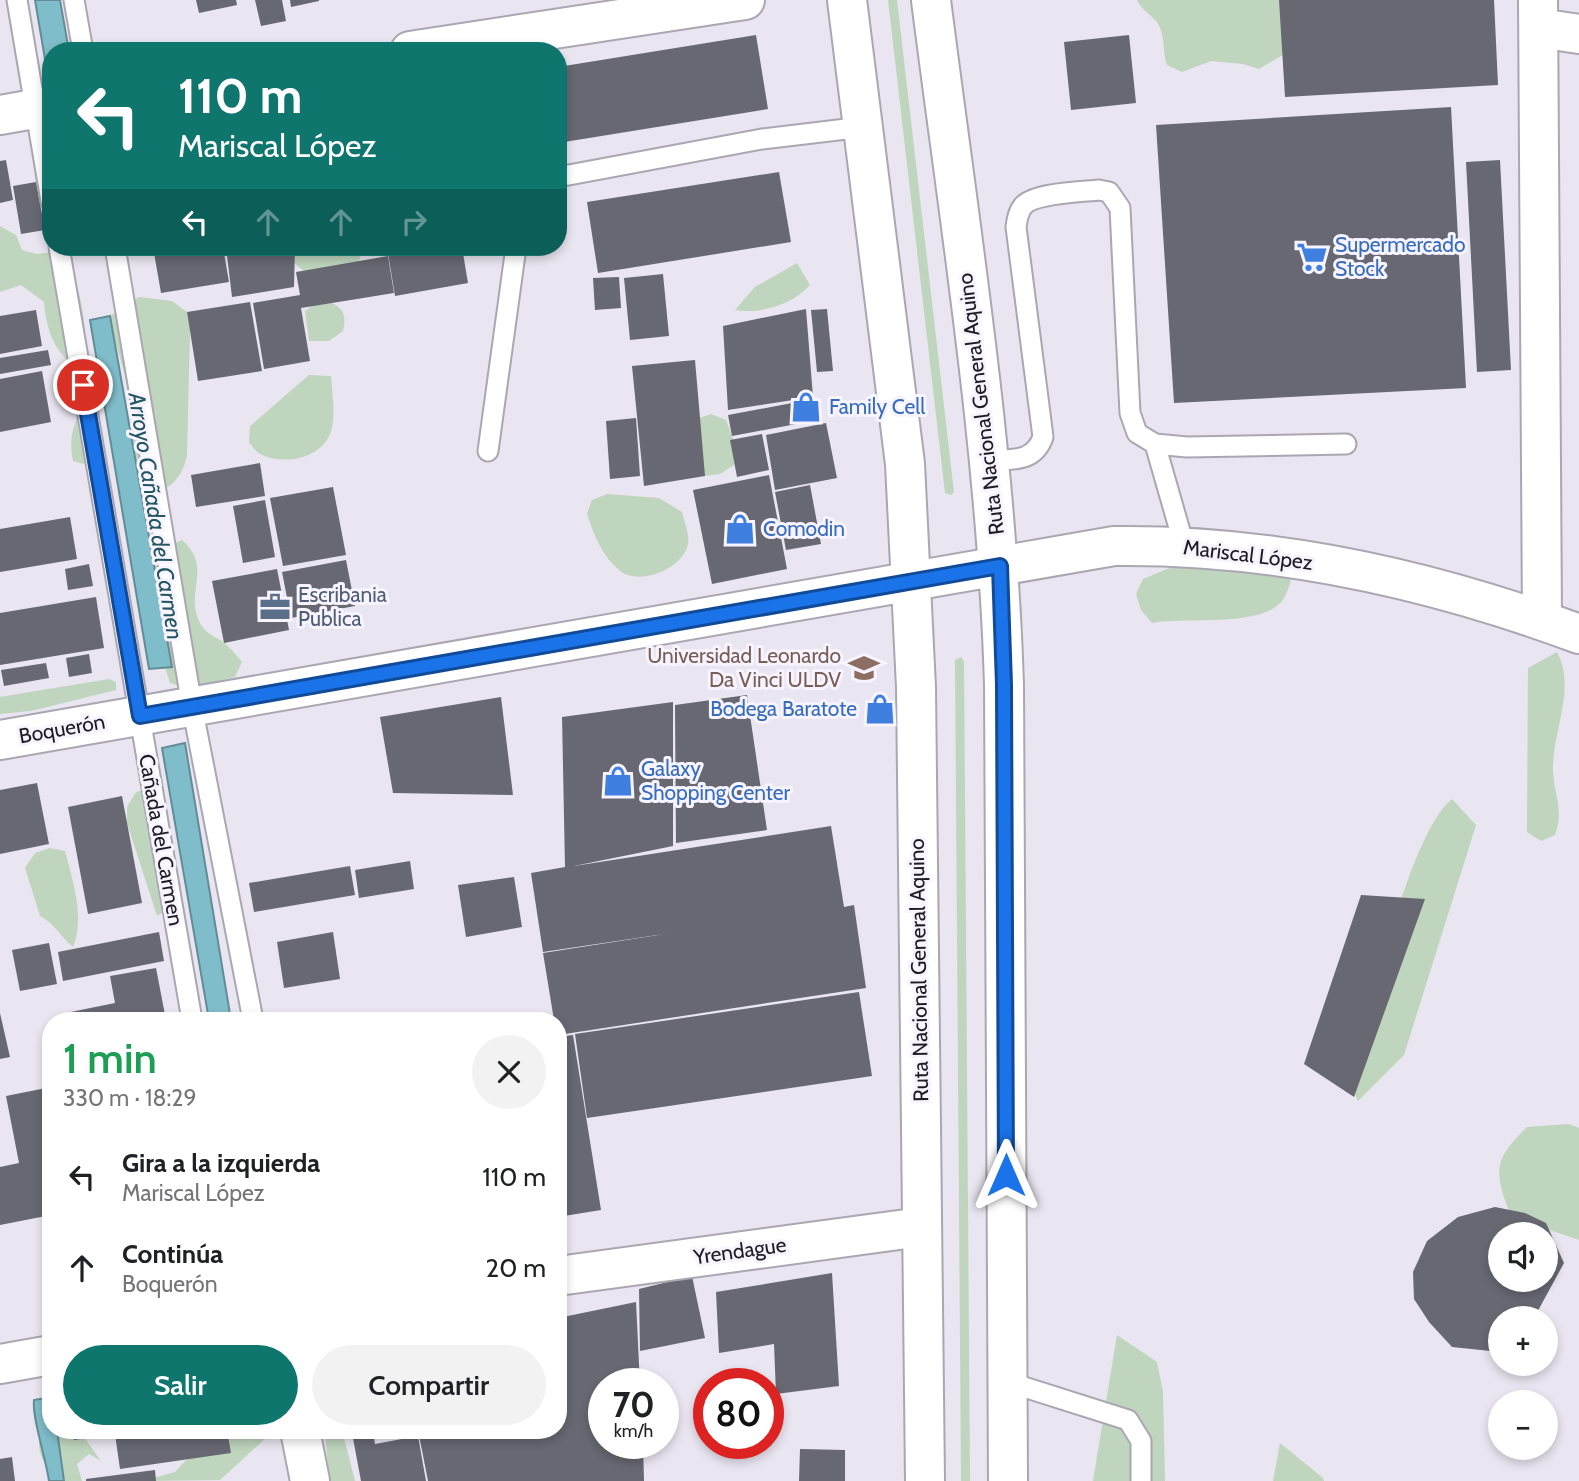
<!DOCTYPE html>
<html lang="es">
<meta charset="utf-8">
<style>
:root{--surface:#fff;--page:#f2f2f2;--text:#202124;--muted:#757577;--accent:#0f766e}
body{margin:0;font-family:Cabin,sans-serif;background:var(--page);color:var(--text);height:100vh;display:flex;flex-direction:column;font-size:26px;white-space:nowrap}
*{box-sizing:border-box;margin:0}
p{font-size:23px;color:var(--muted)}
.icon{flex:none;width:38px;height:38px;fill:none;stroke:currentColor;stroke-width:2;stroke-linecap:round;stroke-linejoin:round}
.map{position:relative;flex:1;overflow:hidden}
.side{position:absolute;left:42px;top:1012px;width:525px;height:427px;display:flex;flex-direction:column;background:var(--surface);border-radius:28px;box-shadow:0 4px 10px #0003}
.side>*{flex:none}
.hud{position:absolute;left:42px;top:42px;width:525px;height:214px;border-radius:28px;box-shadow:0 4px 10px #0003;background:#0f766e;color:#fff;overflow:hidden}
.buttons{position:absolute;left:1488px;top:1222px;display:grid;gap:14px}
.buttons a{display:grid;place-items:center;width:70px;height:70px;border-radius:50%;background:var(--surface);box-shadow:0 4px 10px #0003;font-size:35px}
.speed{position:absolute;left:588px;top:1368px;display:flex;gap:14px;font-size:35px;font-weight:700;text-align:center}
.speed>*{display:grid;place-content:center;width:91px;height:91px;border-radius:50%;background:var(--surface);box-shadow:0 4px 10px #0003;line-height:1}
.speed small{font-size:18px;font-weight:400}
.speed .limit{border:10px solid #d22;background:#fff;color:#111}
.pin{position:absolute;display:grid;place-items:center;width:60px;height:60px;color:#fff;margin:-30px;border:4px solid #fff;border-radius:50%;box-shadow:0 2px 7px #0007}
.me{position:absolute;width:77px;margin:-38px;rotate:0deg;stroke-linejoin:round;filter:drop-shadow(0 0 5px #0008)}
.turn{display:flex;align-items:center;gap:24px;height:147px;padding:0 21px;font-size:32px}
.turn .icon{width:91px;height:91px;stroke-width:2.5}
.turn b{display:block;font-size:49px;line-height:60px}
.lanes{display:flex;align-items:center;height:66px;padding:0 21px;background:#0003;justify-content:center;gap:35px;direction:ltr}
.lanes .off{opacity:.35}
.round{display:grid;place-items:center;flex:none;width:74px;height:74px;border-radius:37px;background:var(--page)}
.overview{display:flex;align-items:center;justify-content:space-between;height:119px;padding:0 21px}
h1{font-size:42px;font-weight:600;line-height:52px;color:#1e9e55}
.button{display:flex;gap:14px;margin-top:auto;padding:14px 21px}
.button a{flex:1;height:80px;border-radius:42px;background:var(--accent);color:#fff;font-size:28px;font-weight:600;line-height:80px;text-align:center}
.button a+a{background:var(--page);color:var(--text)}
ul{padding:0;list-style:none}
li{display:flex;align-items:center;gap:21px;height:91px;padding:0 21px}
li div{flex:1}
li b{display:block;font-size:26px}
li em{font-style:normal}
.map>svg:first-child{display:block}
.green{fill:#bfd5bd}
.water{fill:#80bdca;stroke:#628d97;stroke-width:2}
.building{fill:#676872;fill-rule:evenodd}
.lines{fill:none;stroke-linecap:round;stroke-linejoin:round}
.lane-casing{stroke:#aaa7b2;stroke-width:23}
.street-casing{stroke:#aaa7b2;stroke-width:42}
.secondary-casing{stroke:#aaa7b2;stroke-width:42}
.highway-casing{stroke:#aaa7b2;stroke-width:42}
.lane{stroke:#fff;stroke-width:19}
.street{stroke:#fff;stroke-width:38}
.secondary{stroke:#fff;stroke-width:38}
.highway{stroke:#fff;stroke-width:38}
.route-casing{stroke:#114b97;stroke-width:18}
.route{stroke:#1a73e8;stroke-width:12}
.labels{text-anchor:middle;stroke-width:6;stroke-linejoin:round;paint-order:stroke}
.shop-label{font-size:21px;fill:#366cbe;stroke:#f7f3ff;text-anchor:start}
.street-label{font-size:21px;fill:#1d1c20;stroke:#f7f3ff}
.service-label{font-size:21px;fill:#4e5e75;stroke:#f7f3ff;text-anchor:start}
.education-label{font-size:21px;fill:#785e54;stroke:#f7f3ff;text-anchor:end}
.water-label{font-size:23px;font-style:italic;fill:#215660;stroke:#f7f3ff}
</style>
<div class="map">
<svg width="1579" height="1481" viewBox="0 0 1579 1481">
<rect width="100%" height="100%" fill="#e9e6f1"/>
<path class="green" d="M 888,0 L 897,0 L 954,492 L 951,495 L 945,493 Z
M 1137,0 L 1288,0 L 1286,53 L 1259,69 L 1243,64 L 1211,61 L 1182,72 L 1167,65 C 1162,51 1166,33 1156,21 C 1149,13 1142,10 1137,0 Z
M 0,226 L 16,235 L 22,250 L 37,254 L 54,252 C 82,274 86,321 85,355 L 69,362 C 52,346 46,326 44,302 L 21,285 L 0,292 Z
M 287,247 L 364,247 L 358,263 L 311,276 L 296,265 Z
M 797,263 L 810,285 C 792,305 761,314 735,310 L 755,287 Z
M 139,297 L 172,301 L 187,312 L 190,330 L 187,456 C 180,485 163,497 134,487 L 128,473 L 134,407 L 110,323 L 110,316 Z
M 332,303 C 345,309 346,318 343,331 L 329,341 L 309,341 L 305,311 L 315,304 Z
M 309,375 L 331,376 C 332,393 336,415 331,431 C 323,459 283,466 260,454 C 256,452 252,446 249,442 L 250,426 Z
M 81,410 L 88,465 L 73,461 C 69,440 72,428 81,410 Z
M 711,414 L 726,420 L 736,447 L 734,465 L 720,474 L 705,476 L 697,441 L 699,418 Z
M 607,494 L 659,498 L 682,512 C 684,521 690,535 688,544 C 683,569 640,586 620,571 C 602,556 594,535 587,514 L 592,500 Z
M 182,540 C 213,567 185,592 199,621 C 204,633 213,635 223,642 C 230,647 236,655 242,662 L 235,677 L 187,688 L 170,683 C 155,639 152,598 155,552 Z
M 1297,561 C 1292,573 1290,588 1284,598 C 1266,629 1184,616 1152,623 L 1141,610 L 1136,594 L 1143,579 L 1172,567 L 1190,565 Z
M 1557,652 C 1576,687 1554,728 1553,765 C 1552,791 1565,808 1555,835 L 1541,841 L 1527,832 L 1528,668 Z
M 961,657 L 964,661 L 970,1481 L 961,1481 L 955,660 Z
M 109,679 L 116,682 L 116,690 L 31,711 L 0,714 L 0,697 Z
M 152,787 L 181,885 L 170,908 L 157,916 L 127,823 L 127,807 L 136,792 Z
M 1452,799 L 1476,825 L 1404,1055 L 1358,1101 L 1350,1084 C 1367,1023 1408,834 1452,799 Z
M 50,848 L 65,851 C 73,881 85,918 73,947 C 60,936 54,923 40,916 L 25,868 L 35,853 Z
M 1569,1124 L 1579,1128 L 1579,1240 L 1538,1226 L 1509,1211 C 1493,1169 1495,1159 1527,1127 Z
M 1117,1335 L 1157,1362 L 1163,1392 L 1165,1481 L 1093,1481 Z
M 43,1422 L 51,1430 L 79,1430 L 101,1461 L 89,1454 L 77,1464 L 82,1481 L 60,1481 C 40,1461 34,1450 43,1422 Z
M 228,1430 L 267,1430 L 267,1437 L 220,1480 L 143,1481 L 175,1472 L 187,1459 L 227,1434 Z
M 325,1430 L 342,1430 L 355,1481 L 329,1481 Z
M 1280,1443 L 1323,1478 L 1324,1481 L 1273,1481 Z"/>
<path class="water" d="M 35,0 L 60,0 L 69,51 L 51,51 L 51,71 L 47,71 Z
M 110,316 L 172,667 L 149,669 L 90,320 Z
M 185,743 L 231,1020 L 209,1020 L 162,748 Z
M 51,1397 L 51,1430 L 57,1430 L 64,1481 L 49,1481 C 46,1459 32,1418 34,1400 Z"/>
<path class="building" d="M 196,0 L 236,0 L 237,5 L 199,13 Z
M 255,0 L 282,0 L 286,21 L 261,26 Z
M 290,0 L 319,0 L 319,1 L 291,7 Z
M 1279,0 L 1494,0 L 1498,85 L 1285,97 Z
M 756,35 L 768,109 L 558,143 L 558,67 Z
M 1129,35 L 1136,103 L 1071,110 L 1064,42 Z
M 1451,107 L 1466,388 L 1174,403 L 1156,125 Z
M 6,160 L 13,200 L 0,203 L 0,161 Z
M 1500,160 L 1511,370 L 1477,372 L 1466,162 Z
M 779,172 L 791,242 L 598,273 L 587,202 Z
M 36,182 L 45,230 L 21,234 L 13,186 Z
M 153,247 L 223,247 L 229,282 L 161,293 Z
M 226,247 L 295,247 L 294,287 L 232,297 Z
M 387,247 L 462,247 L 468,283 L 395,296 Z
M 388,256 L 394,293 L 301,308 L 310,361 L 264,369 L 253,303 L 300,295 L 296,272 Z
M 663,274 L 669,336 L 630,340 L 624,278 Z
M 619,277 L 621,308 L 595,310 L 593,278 Z
M 250,302 L 262,371 L 198,381 L 187,312 Z
M 806,309 L 813,397 L 728,410 L 723,326 Z
M 827,309 L 833,371 L 817,372 L 811,310 Z
M 36,310 L 42,346 L 0,354 L 0,316 Z
M 48,350 L 51,365 L 0,374 L 0,358 Z
M 695,360 L 705,476 L 644,486 L 632,366 Z
M 42,371 L 51,422 L 0,432 L 0,379 Z
M 808,400 L 812,421 L 732,436 L 728,415 Z
M 636,418 L 640,476 L 610,479 L 606,421 Z
M 826,423 L 837,478 L 775,490 L 766,435 Z
M 762,434 L 769,470 L 737,477 L 730,440 Z
M 260,463 L 265,496 L 196,507 L 191,475 Z
M 769,475 L 787,569 L 712,584 L 693,490 Z
M 810,485 L 821,544 L 786,550 L 775,492 Z
M 333,487 L 346,555 L 283,566 L 270,498 Z
M 265,500 L 275,557 L 243,563 L 233,506 Z
M 70,517 L 77,559 L 0,572 L 0,529 Z
M 346,560 L 355,606 L 291,618 L 282,572 Z
M 89,564 L 93,586 L 68,590 L 65,569 Z
M 277,569 L 289,630 L 224,643 L 212,581 Z
M 96,597 L 104,648 L 0,665 L 0,613 Z
M 89,654 L 92,673 L 69,677 L 66,658 Z
M 46,663 L 49,678 L 4,686 L 1,670 Z
M 747,695 L 767,830 L 676,843 L 675,705 Z
M 501,697 L 513,795 L 393,793 L 380,717 Z
M 673,702 L 673,846 L 574,866 L 831,826 L 844,907 L 854,905 L 866,988 L 558,1035 L 558,1020 L 554,1020 L 543,953 L 671,933 L 543,952 L 531,873 L 565,867 L 562,717 Z
M 37,783 L 49,844 L 0,854 L 0,790 Z
M 122,796 L 142,903 L 88,914 L 68,807 Z
M 410,861 L 414,889 L 359,898 L 355,870 Z
M 350,866 L 355,895 L 254,912 L 249,883 Z
M 514,877 L 522,927 L 466,937 L 458,885 Z
M 1361,895 L 1425,899 L 1354,1097 L 1304,1064 Z
M 159,932 L 164,961 L 63,981 L 58,952 Z
M 333,932 L 340,979 L 284,988 L 277,942 Z
M 49,943 L 57,984 L 20,991 L 12,950 Z
M 156,968 L 166,1020 L 62,1020 L 61,1014 L 115,1003 L 110,976 Z
M 859,992 L 872,1076 L 587,1118 L 575,1034 Z
M 0,1013 L 10,1057 L 0,1059 Z
M 573,1035 L 601,1210 L 558,1217 L 558,1037 Z
M 51,1087 L 51,1215 L 0,1225 L 0,1167 L 19,1163 L 6,1096 Z
M 1495,1207 L 1525,1213 L 1546,1223 L 1564,1263 L 1534,1318 L 1500,1318 L 1500,1352 L 1452,1347 L 1429,1322 L 1414,1299 L 1413,1272 L 1427,1241 L 1458,1217 ZM 1500,1234 L 1545,1234 L 1545,1279 L 1500,1279 Z
M 832,1273 L 839,1386 L 776,1394 L 774,1344 L 719,1353 L 716,1292 Z
M 692,1276 L 705,1338 L 640,1351 L 639,1289 Z
M 636,1302 L 640,1384 L 604,1384 L 604,1444 L 643,1444 L 644,1481 L 428,1481 L 418,1430 L 558,1430 L 558,1318 Z
M 73,1430 L 227,1430 L 231,1453 L 120,1469 L 115,1434 L 74,1440 Z
M 373,1430 L 375,1444 L 418,1436 L 426,1481 L 361,1481 L 352,1433 Z
M 800,1449 L 845,1450 L 845,1481 L 799,1481 Z
M 12,1457 L 15,1481 L 0,1481 L 0,1459 Z
M 155,1470 L 156,1481 L 86,1481 L 86,1479 Z"/>
<g class="lines">
<g class="lane-casing">
<path id="lane" d="M 17,0 L 51,201
M 74,0 L 83,51
M 558,177 L 762,139 L 863,127
M 59,247 L 192,1020
M 115,247 L 192,706 L 253,1020
M 1155,444 L 1184,545
M 488,451 L 516,247
M 990,461 C 1014,459 1034,462 1043,437 L 1016,227 C 1017,220 1018,212 1023,206 C 1034,193 1081,192 1099,190 L 1109,192 L 1120,208 L 1130,413 L 1137,433 L 1155,444 L 1187,447 L 1346,444
M 1008,1382 L 1128,1420 L 1141,1441 L 1141,1481"/>
</g>
<g class="street-casing">
<path id="street" d="M 1538,0 L 1542,620
M 1539,28 L 1579,34
M 410,51 L 745,0
M 0,115 L 51,106
M 558,1276 L 921,1227
M 0,1364 L 51,1355
M 300,1430 L 310,1481"/>
</g>
<g class="secondary-casing">
<path id="secondary" d="M 0,740 L 1114,546 C 1272,544 1431,579 1579,634"/>
</g>
<g class="highway-casing">
<path id="highway" d="M 847,0 L 905,464 L 916,687 L 925,1481
M 931,0 C 960,228 997,455 1004,685 L 1008,1481"/>
</g>
<use href="#lane" class="lane"/>
<use href="#street" class="street"/>
<use href="#secondary" class="secondary"/>
<use href="#highway" class="highway"/>
</g>
<g class="lines">
<g class="route-casing">
<path id="route" d="M 83,385 L 140,716 L 1000,566 L 1004,685 L 1006,1175"/>
</g>
<use href="#route" class="route"/>
</g>
<defs>
<g id="supermarket-bare" transform="scale(2.415)"><path d="M-6-5.5h2.5l.6 2H6L4.5 2H-2.5L-4.4-4H-6ZM-1.5 3.2a1.3 1.3 0 1 0 .1 0ZM3 3.2a1.3 1.3 0 1 0 .1 0Z" fill="#3f7fe0" stroke="#f7f3ff" stroke-width="2.5" paint-order="stroke"/></g>
<g id="shop-bare" transform="scale(2.415)"><path d="M-5-2.5h2.3a2.7 3.5 0 0 1 5.4 0H5L5.5 6h-11ZM-1.5-2.5h3a1.5 2.3 0 0 0-3 0Z" fill="#3f7fe0" stroke="#f7f3ff" stroke-width="2.5" paint-order="stroke"/></g>
<g id="office-bare" transform="scale(2.415)"><path d="M-6-3h4V-5.5h4V-3h4V5H-6ZM-1-4.5V-3h2v-1.5ZM-6 0V1H6V0Z" fill="#5c6f8a" stroke="#f7f3ff" stroke-width="2.5" paint-order="stroke"/></g>
<g id="school-bare" transform="scale(2.415)"><path d="M0-5L7-2L0 1L-7-2ZM-4 1L0 2.5L4 1V4Q0 6-4 4Z" fill="#8d6e63" stroke="#f7f3ff" stroke-width="2.5" paint-order="stroke"/></g>
</defs>
<g fill-rule="evenodd">
<use href="#supermarket-bare" x="1312" y="257"/>
<use href="#shop-bare" x="806" y="407"/>
<use href="#shop-bare" x="740" y="529"/>
<use href="#office-bare" x="275" y="607"/>
<use href="#school-bare" x="864" y="668"/>
<use href="#shop-bare" x="880" y="709"/>
<use href="#shop-bare" x="618" y="781"/>
</g>
<g class="labels">
<g class="shop-label">
<text x="1335" y="252">Supermercado<tspan x="1335" dy="24">Stock</tspan></text>
<text x="829" y="414">Family Cell</text>
<text x="763" y="536">Comodin</text>
<text x="857" y="716" text-anchor="end">Bodega Baratote</text>
<text x="641" y="776">Galaxy<tspan x="641" dy="24">Shopping Center</tspan></text>
</g>
<g class="street-label">
<text transform="translate(981 404) rotate(-97)" y="7">Ruta Nacional General Aquino</text>
<text transform="translate(1248 555) rotate(7)" y="7">Mariscal López</text>
<text transform="translate(62 729) rotate(-10)" y="7">Boquerón</text>
<text transform="translate(161 840) rotate(80)" y="7">Cañada del Carmen</text>
<text transform="translate(919 970) rotate(-91)" y="7">Ruta Nacional General Aquino</text>
<text transform="translate(740 1251) rotate(-8)" y="7">Yrendague</text>
</g>
<g class="service-label">
<text x="298" y="602">Escribania<tspan x="298" dy="24">Publica</tspan></text>
</g>
<g class="education-label">
<text x="841" y="663">Universidad Leonardo<tspan x="841" dy="24">Da Vinci ULDV</tspan></text>
</g>
<g class="water-label">
<text transform="translate(156 516) rotate(81)" y="8">Arroyo Cañada del Carmen</text>
</g>
</g>
</svg>
<div class="buttons">
<a><svg class="icon" aria-label="sound" viewBox="0 0 24 24"><path d="M4 9h4l5-4v14l-5-4H4zM17 9q2 3 0 6"/></svg></a>
<a>+</a>
<a>−</a>
</div>
<div class="speed"><div>70<small>km/h</small></div><div class="limit">80</div></div>
<div class="pin" style="left:83px;top:385px;background:#d93025"><svg class="icon" aria-label="arrive" viewBox="0 0 24 24"><path d="M6 21V4h12l-3 4 3 4H6"/></svg></div>
<svg class="me" style="left:1006px;top:1175px" viewBox="-20 -20 40 40"><path d="M0-17L14 15 0 8-14 15z" fill="#1a73e8" stroke="#fff" stroke-width="4"/></svg>
<div class="hud">
<div class="turn"><svg class="icon" aria-label="left" viewBox="0 0 24 24"><path d="M17 20v-9H6M10 6l-5 5 5 5"/></svg><div><b>110 m</b>Mariscal López</div></div>
<div class="lanes"><svg class="icon" aria-label="left" viewBox="0 0 24 24"><path d="M17 20v-9H6M10 6l-5 5 5 5"/></svg><svg class="icon off" aria-label="ahead" viewBox="0 0 24 24"><path d="M12 20V5M6 11l6-6 6 6"/></svg><svg class="icon off" aria-label="ahead" viewBox="0 0 24 24"><path d="M12 20V5M6 11l6-6 6 6"/></svg><svg class="icon off" aria-label="right" viewBox="0 0 24 24"><path d="M7 20v-9h11M14 6l5 5-5 5"/></svg></div>
</div>
<section class="side">
<div class="overview"><div><h1>1 min</h1><p>330 m · 18:29</p></div><a class="round"><svg class="icon" aria-label="close" viewBox="0 0 24 24"><path d="M6 6l12 12M18 6L6 18"/></svg></a></div>
<ul>
<li><svg class="icon" aria-label="left" viewBox="0 0 24 24"><path d="M17 20v-9H6M10 6l-5 5 5 5"/></svg><div><b>Gira a la izquierda</b><p>Mariscal López</p></div><em>110 m</em></li>
<li><svg class="icon" aria-label="ahead" viewBox="0 0 24 24"><path d="M12 20V5M6 11l6-6 6 6"/></svg><div><b>Continúa</b><p>Boquerón</p></div><em>20 m</em></li>
</ul>
<div class="button"><a>Salir</a><a>Compartir</a></div>
</section>
</div>
